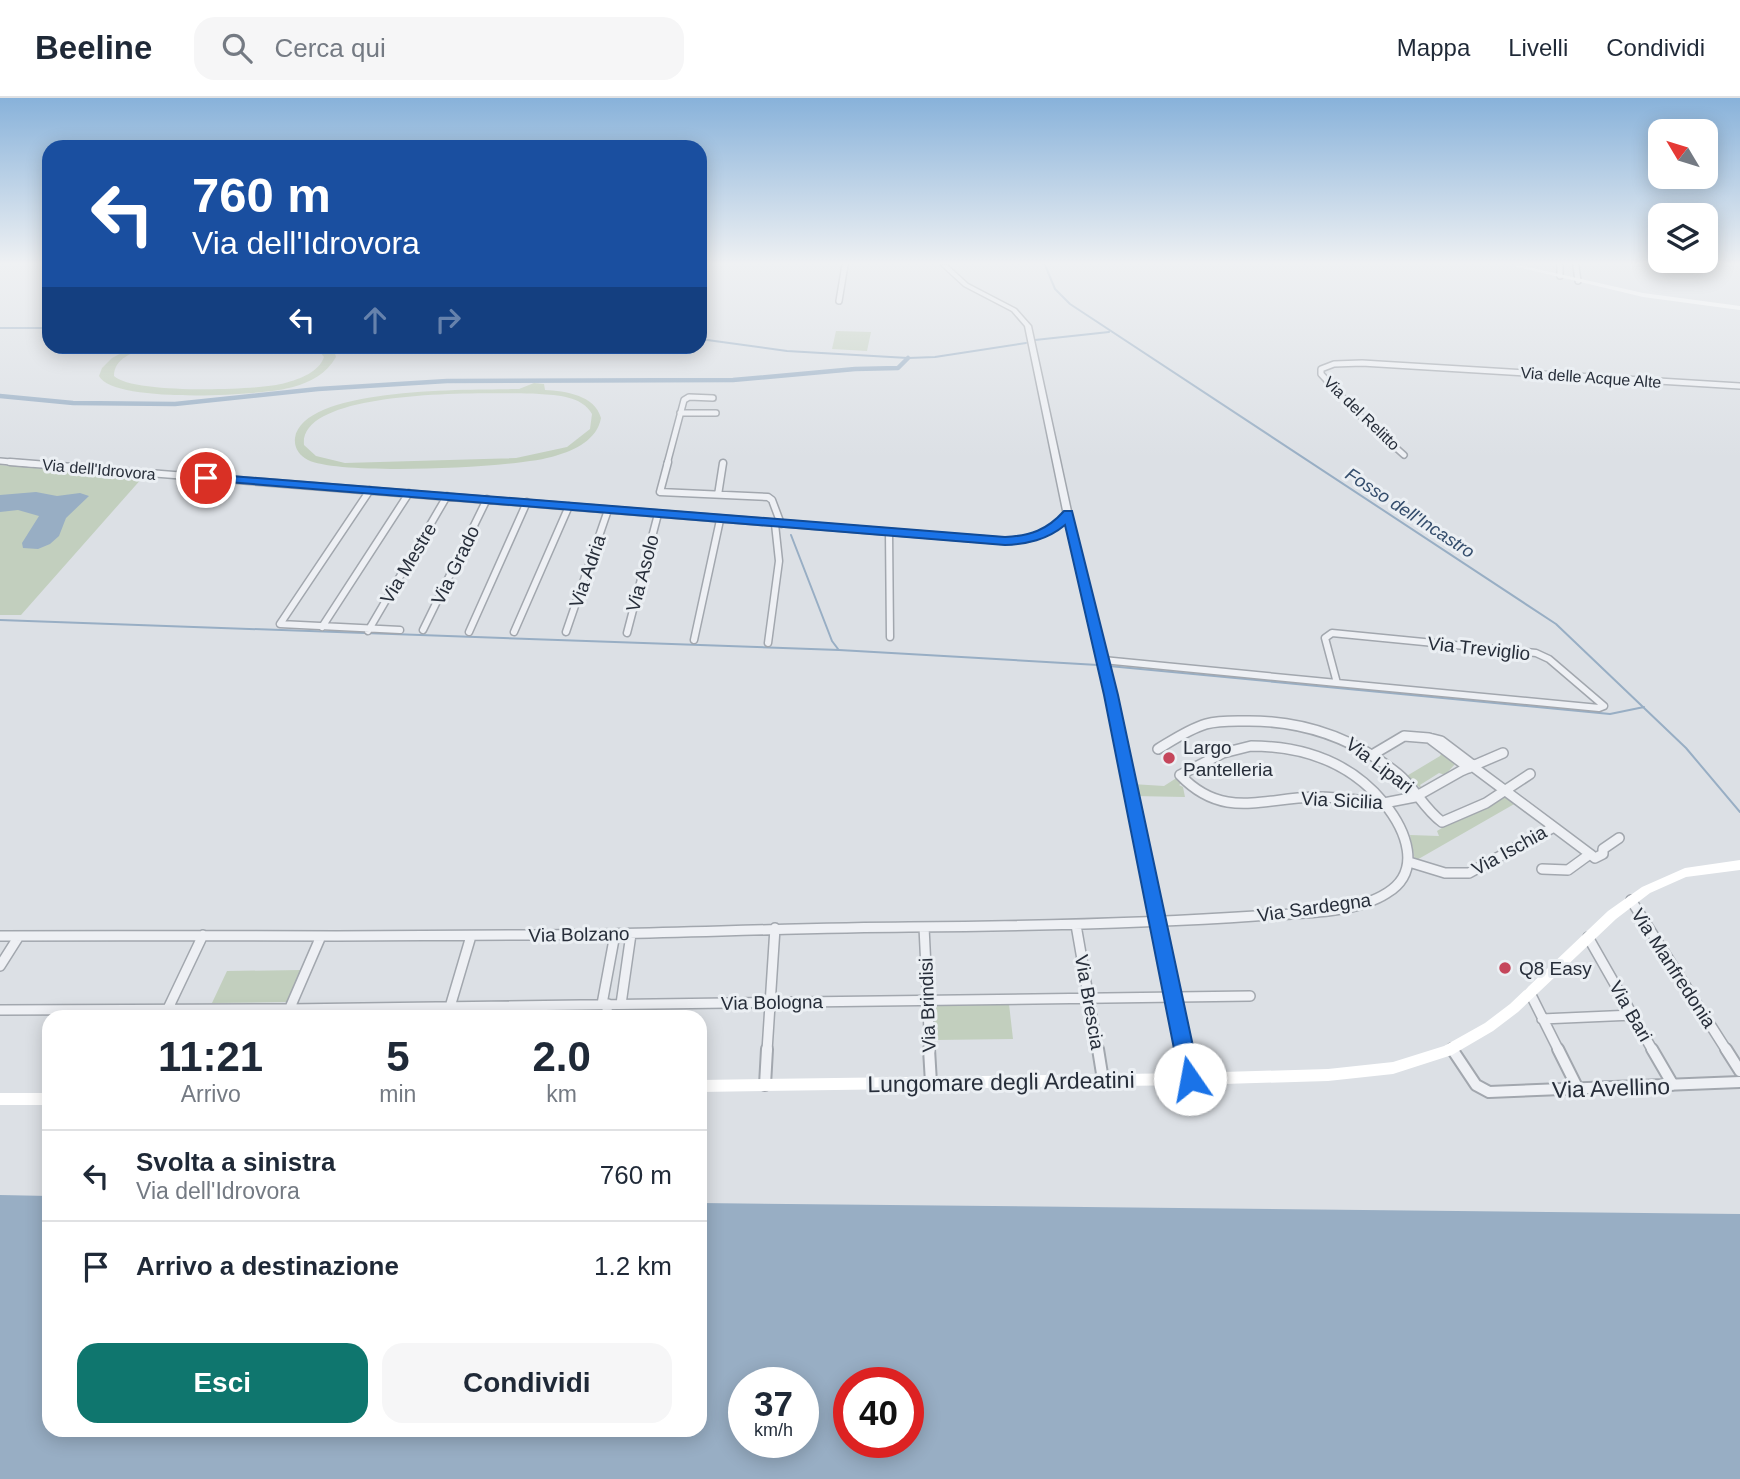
<!DOCTYPE html>
<html lang="it">
<style>
:root{--surface:#fff;--page:#f6f6f7;--text:#1f2937;--muted:#747a83;--line:#e0e1e3;--accent:#0f766e}
body{margin:0;font-family:Helvetica,sans-serif;background:var(--page);color:var(--text);height:100vh;display:flex;flex-direction:column;font-size:26px;white-space:nowrap}
*{box-sizing:border-box;margin:0}
p{font-size:23px;color:var(--muted)}
.icon{flex:none;width:38px;height:38px;fill:none;stroke:currentColor;stroke-width:2;stroke-linecap:round;stroke-linejoin:round}
.map{position:relative;flex:1;overflow:hidden}
.sheet{position:absolute;left:42px;top:912px;width:665px;height:427px;display:flex;flex-direction:column;background:var(--surface);border-radius:21px;box-shadow:0 4px 18px #0003}
.sheet>*{flex:none}
.hud{position:absolute;left:42px;top:42px;width:665px;height:214px;border-radius:21px;box-shadow:0 4px 18px #0003;background:#1a4fa0;color:#fff;overflow:hidden}
.needle{width:46px;rotate:308deg}
.controls{position:absolute;left:1648px;top:21px;display:grid;gap:14px}
.controls a{display:grid;place-items:center;width:70px;height:70px;border-radius:14px;background:var(--surface);box-shadow:0 4px 18px #0003;font-size:35px}
.speed{position:absolute;left:728px;top:1269px;display:flex;gap:14px;font-size:35px;font-weight:700;text-align:center}
.speed>*{display:grid;place-content:center;width:91px;height:91px;border-radius:50%;background:var(--surface);box-shadow:0 4px 18px #0003;line-height:1}
.speed small{font-size:18px;font-weight:400}
.speed .limit{border:10px solid #d22;background:#fff;color:#111}
.pin{position:absolute;display:grid;place-items:center;width:60px;height:60px;color:#fff;margin:-30px;border:4px solid #fff;border-radius:50%;box-shadow:0 2px 7px #0007}
.me{position:absolute;width:77px;margin:-38px;rotate:348deg;stroke-linejoin:round;filter:drop-shadow(0 0 5px #0008)}
.turn{display:flex;align-items:center;gap:24px;height:147px;padding:0 35px;font-size:32px}
.turn .icon{width:91px;height:91px;stroke-width:2.5}
.turn b{display:block;font-size:49px;line-height:60px}
.lanes{display:flex;align-items:center;height:66px;padding:0 35px;background:#0003;justify-content:center;gap:35px;direction:ltr}
.lanes .off{opacity:.35}
.eta{display:flex;justify-content:space-evenly;align-items:center;height:119px;text-align:center}
.eta b{font-size:42px;font-weight:600;line-height:49px}
.cta{display:flex;gap:14px;margin-top:auto;padding:14px 35px}
.cta a{flex:1;height:80px;border-radius:21px;background:var(--accent);color:#fff;font-size:28px;font-weight:600;line-height:80px;text-align:center}
.cta a+a{background:var(--page);color:var(--text)}
ul{padding:0;list-style:none}
li{display:flex;align-items:center;gap:21px;height:91px;padding:0 35px;border-top:2px solid var(--line)}
li div{flex:1}
li b{display:block;font-size:26px}
li em{font-style:normal}
header{display:flex;align-items:center;gap:42px;box-sizing:border-box;height:98px;padding:0 35px;background:var(--surface);border-bottom:2px solid var(--line)}
header strong{font-size:33px}
nav{display:flex;gap:38px;margin-inline-start:auto;font-size:24px}
.search{width:490px;height:63px;background:var(--page);display:flex;align-items:center;gap:18px;box-sizing:border-box;padding:0 24px;border-radius:21px;color:var(--muted);font-size:26px}
.map>svg:first-child{display:block}
.green{fill:#c2cfbe;fill-rule:evenodd}
.water{fill:#98aec4;fill-rule:evenodd}
.lines{fill:none;stroke-linecap:round;stroke-linejoin:round}
.stream{stroke:#98aec4;stroke-width:2}
.canal{stroke:#98aec4;stroke-width:4.5}
.minor-far3-casing{stroke:#a2a7ae;stroke-width:8}
.minor-far2-casing{stroke:#a2a7ae;stroke-width:9}
.minor-far1-casing{stroke:#a2a7ae;stroke-width:12}
.minor-casing{stroke:#a2a7ae;stroke-width:14}
.tertiary-casing{stroke:#a2a7ae;stroke-width:3}
.minor-far3{stroke:#eef0f4;stroke-width:5}
.minor-far2{stroke:#eef0f4;stroke-width:6}
.minor-far1{stroke:#eef0f4;stroke-width:9}
.minor{stroke:#eef0f4;stroke-width:10}
.tertiary{fill:#eef0f4;fill-rule:evenodd}
.secondary{fill:#fff;fill-rule:evenodd}
.route{fill:#1a73e8;stroke:#114b97;stroke-width:2}
.poi-dot{fill:#c5465b;stroke:#ebeff3;stroke-width:2.5}
.labels{text-anchor:middle;stroke-width:6;stroke-linejoin:round;paint-order:stroke}
.far-street-label{font-size:16px;fill:#272e3a;stroke:#ebeff3}
.far-water-label{font-size:18px;font-style:italic;fill:#344d6c;stroke:#ebeff3}
.street-label{font-size:19px;fill:#272e3a;stroke:#ebeff3}
.poi-label{font-size:19px;fill:#272e3a;stroke:#ebeff3;text-anchor:start}
.near-street-label{font-size:23px;fill:#272e3a;stroke:#ebeff3}
</style>
<header>
<strong>Beeline</strong>
<div class="search"><svg class="icon" aria-label="search" viewBox="0 0 24 24"><circle cx="10" cy="10" r="6"/><path d="M15 15l6 6"/></svg>Cerca qui</div>
<nav><a>Mappa</a><a>Livelli</a><a>Condividi</a></nav>
</header>
<div class="map">
<svg width="1740" height="1381" viewBox="0 0 1740 1381">
<rect width="100%" height="100%" fill="#dce0e5"/>
<path class="green" d="M 836,233 L 871,234 L 867,253 L 832,251 Z
M 133,249 L 148,249 C 134,254 114,260 114,278 C 132,296 258,293 285,285 C 300,281 319,274 324,259 L 316,249 L 333,249 L 336,259 C 326,276 311,284 293,289 C 263,298 113,306 99,278 L 102,270 L 112,260 Z
M 534,285 L 544,286 L 545,292 C 565,293 595,297 601,320 C 597,342 575,352 555,358 C 519,370 340,378 308,362 C 299,357 294,350 295,340 C 303,287 478,292 519,291 ZM 539,296 C 557,297 582,298 592,316 L 590,331 L 567,349 L 516,360 L 345,365 L 316,358 L 304,347 C 298,288 500,295 539,296 Z
M 0,367 L 143,379 L 21,517 L 0,517 Z
M 1442,654 L 1456,665 L 1445,677 L 1439,675 L 1420,687 L 1422,691 L 1405,679 L 1440,658 Z
M 1178,679 L 1183,684 L 1179,687 L 1183,689 L 1185,699 L 1134,698 L 1132,686 L 1164,688 Z
M 1506,697 L 1516,705 L 1415,763 L 1410,737 L 1439,738 L 1437,733 L 1468,714 Z
M 301,872 L 288,904 L 212,905 L 227,873 Z
M 1009,906 L 1013,941 L 935,942 L 933,908 Z"/>
<path class="water" d="M 36,394 L 57,398 L 80,395 L 89,398 L 66,420 L 59,438 L 50,446 L 38,451 L 23,450 L 22,445 L 39,418 L 18,412 L 0,414 L 0,397 Z
M 0,1097 L 49,1098 L 49,1332 L 700,1332 L 700,1105 L 1740,1116 L 1740,1381 L 0,1381 ZM 744,1284 L 803,1284 L 803,1344 L 744,1344 ZM 849,1284 L 908,1284 L 908,1344 L 849,1344 Z"/>
<g class="lines">
<path class="stream" d="M 1045,167 L 1055,191 L 1070,206 L 1556,526 L 1686,650 L 1740,714
M 0,230 L 49,230
M 700,241 L 787,253 L 908,260 L 935,259 L 1026,245
M 1035,242 L 1109,234
M 791,437 L 832,543 L 838,551
M 0,522 L 839,552 L 1098,567
M 1109,568 L 1610,616 L 1644,609"/>
<path class="canal" d="M 0,298 L 73,305 L 175,306 L 318,291 L 447,283 L 733,282 L 855,271 L 898,270 L 908,260"/>
<g class="minor-far3-casing">
<path id="minor-far3" d="M 1560,167 L 1560,178
M 1576,168 L 1578,183
M 839,203 L 845,167
M 680,315 L 716,315
M 1404,357 L 1358,316 L 1321,276 L 1321,271 L 1334,266 L 1362,265 L 1740,288
M 0,363 L 32,366
M 667,366 L 684,302 L 689,299 L 713,300"/>
</g>
<g class="minor-far2-casing">
<path id="minor-far2" d="M 10,364 L 1005,443 C 1031,442 1051,436 1068,415
M 668,364 L 660,394 L 768,399 L 772,402 L 781,426
M 370,392 L 280,526 L 400,532
M 718,397 L 723,365
M 889,434 L 890,539
M 322,529 L 409,395
M 423,532 L 487,401
M 368,533 L 447,398
M 469,534 L 527,404
M 514,534 L 569,408
M 566,534 L 608,412
M 627,535 L 658,416
M 1332,535 L 1536,555 L 1549,561 L 1604,608 L 1599,610 L 1337,585 L 1325,540 Z
M 694,542 L 720,422
M 768,545 L 779,463 L 775,426
M 1103,562 L 1337,585"/>
</g>
<g class="minor-far1-casing">
<path id="minor-far1" d="M 1251,648 C 1303,648 1350,664 1384,705 C 1361,703 1337,698 1313,699 C 1260,701 1222,721 1180,677 L 1223,655 Z
M 1158,651 C 1173,642 1189,631 1206,626 C 1220,622 1235,623 1249,623 C 1305,623 1355,641 1398,676 C 1415,690 1424,711 1442,724 L 1486,705 L 1530,676
M 1372,657 L 1404,638 L 1429,640
M 1469,670 L 1429,640 L 1441,643 L 1474,668
M 1384,705 L 1415,699 L 1461,673 L 1503,655
M 1554,729 L 1590,756
M 1409,764 L 1445,775 L 1469,775 L 1554,729 L 1472,668
M 1542,771 L 1568,772 L 1590,756 L 1595,760 L 1603,756 L 1603,751 L 1619,740
M 1631,802 L 1727,953
M 1076,827 L 1098,953
M 924,829 L 930,953
M 0,838 C 178,837 356,839 534,837 C 659,836 784,830 909,829 C 1025,828 1140,826 1255,818 C 1294,815 1353,817 1387,795 C 1423,773 1406,732 1384,705
M 1588,839 L 1653,953
M 0,868 L 19,838
M 1530,895 L 1559,953
M 602,906 L 615,836
M 621,906 L 631,836
M 0,912 L 289,911 L 1250,898
M 164,919 L 203,837
M 286,919 L 321,838
M 447,919 L 471,838
M 606,919 L 608,906
M 1542,921 L 1633,917
M 767,953 L 775,830"/>
</g>
<g class="minor-casing">
<path id="minor" d="M 929,951 L 931,985
M 1098,951 L 1103,982
M 1452,951 L 1476,987 L 1489,994 L 1740,984
M 1558,951 L 1578,991
M 1652,951 L 1673,987
M 1726,951 L 1740,973
M 765,987 L 767,951"/>
</g>
<g class="tertiary-casing">
<path id="tertiary" d="M 941,167 L 947,167 L 968,186 L 1016,211 L 1031,228 L 1074,427 L 1115,597 L 1196,981 L 1194,985 L 1190,987 L 1186,985 L 1184,981 L 1107,597 L 1066,427 L 1025,228 L 1012,213 L 964,188 Z"/>
</g>
<use href="#minor-far3" class="minor-far3"/>
<use href="#minor-far2" class="minor-far2"/>
<use href="#minor-far1" class="minor-far1"/>
<use href="#minor" class="minor"/>
<use href="#tertiary" class="tertiary"/>
<path class="secondary" d="M 1509,167 L 1520,167 L 1643,195 L 1740,208 L 1740,212 L 1643,199 Z
M 1740,762 L 1740,772 L 1686,779 L 1650,795 L 1616,821 L 1518,914 L 1493,933 L 1452,957 L 1393,976 L 1328,983 L 1190,987 L 700,994 L 700,982 L 1190,975 L 1328,971 L 1393,964 L 1444,948 L 1485,925 L 1510,906 L 1608,813 L 1642,789 L 1685,770 Z
M 0,995 L 49,995 L 49,1007 L 0,1007 Z"/>
</g>
<linearGradient id="sky" x2="0" y2="1"><stop stop-color="#88b2da"/><stop offset="0.46" stop-color="#eff1f3"/><stop offset="1" stop-color="#eff1f3" stop-opacity="0"/></linearGradient>
<rect width="1740" height="360" fill="url(#sky)"/>
<path class="route" d="M 206,376 L 1005,439 C 1030,438 1047,432 1064,413 L 1072,413 L 1118,597 L 1200,981 L 1197,988 L 1190,990 L 1183,988 L 1180,981 L 1104,597 L 1065,427 C 1047,442 1027,446 1005,447 L 202,382 L 200,380 Z"/>
<g class="poi-dot">
<circle cx="1169" cy="660" r="7"/>
<circle cx="1505" cy="870" r="7"/>
</g>
<g class="labels">
<g class="far-street-label">
<text transform="translate(1591 279) rotate(4)" y="6">Via delle Acque Alte</text>
<text transform="translate(1362 315) rotate(44)" y="6">Via del Relitto</text>
<text transform="translate(99 371) rotate(5)" y="6">Via dell'Idrovora</text>
</g>
<g class="far-water-label">
<text transform="translate(1410 415) rotate(33)" y="6">Fosso dell'Incastro</text>
</g>
<g class="street-label">
<text transform="translate(408 465) rotate(-59)" y="7">Via Mestre</text>
<text transform="translate(455 467) rotate(-64)" y="7">Via Grado</text>
<text transform="translate(587 473) rotate(-71)" y="7">Via Adria</text>
<text transform="translate(642 475) rotate(-75)" y="7">Via Asolo</text>
<text transform="translate(1479 550) rotate(6)" y="7">Via Treviglio</text>
<text transform="translate(1380 667) rotate(37)" y="7">Via Lipari</text>
<text transform="translate(1342 702) rotate(3)" y="7">Via Sicilia</text>
<text transform="translate(1509 752) rotate(-29)" y="7">Via Ischia</text>
<text transform="translate(1314 809) rotate(-8)" y="7">Via Sardegna</text>
<text transform="translate(579 836) rotate(-1)" y="7">Via Bolzano</text>
<text transform="translate(1674 870) rotate(57)" y="7">Via Manfredonia</text>
<text transform="translate(772 904) rotate(-1)" y="7">Via Bologna</text>
<text transform="translate(1090 904) rotate(80)" y="7">Via Brescia</text>
<text transform="translate(927 907) rotate(-92)" y="7">Via Brindisi</text>
<text transform="translate(1631 913) rotate(60)" y="7">Via Bari</text>
</g>
<g class="poi-label">
<text x="1183" y="656">Largo<tspan x="1183" dy="22">Pantelleria</tspan></text>
<text x="1519" y="877">Q8 Easy</text>
</g>
<g class="near-street-label">
<text transform="translate(1001 984) rotate(-1)" y="8">Lungomare degli Ardeatini</text>
<text transform="translate(1611 990) rotate(-2)" y="8">Via Avellino</text>
</g>
</g>
</svg>
<div class="controls">
<a><svg class="needle" viewBox="-14 -14 28 28"><path d="M0-13l5 13h-10z" fill="#e53935"/><path d="M0 13l5-13h-10z" fill="#747a83"/></svg></a>
<a><svg class="icon" aria-label="layers" viewBox="0 0 24 24"><path d="M12 4l9 5-9 5-9-5zM3 14l9 5 9-5"/></svg></a>
</div>
<div class="speed"><div>37<small>km/h</small></div><div class="limit">40</div></div>
<div class="pin" style="left:206px;top:380px;background:#d93025"><svg class="icon" aria-label="arrive" viewBox="0 0 24 24"><path d="M6 21V4h12l-3 4 3 4H6"/></svg></div>
<svg class="me" style="left:1190px;top:981px" viewBox="-20 -20 40 40"><circle r="19" fill="#fff"/><path d="M0-13L10 11 0 6-10 11z" fill="#1a73e8"/></svg>
<div class="hud">
<div class="turn"><svg class="icon" aria-label="left" viewBox="0 0 24 24"><path d="M17 20v-9H6M10 6l-5 5 5 5"/></svg><div><b>760 m</b>Via dell'Idrovora</div></div>
<div class="lanes"><svg class="icon" aria-label="left" viewBox="0 0 24 24"><path d="M17 20v-9H6M10 6l-5 5 5 5"/></svg><svg class="icon off" aria-label="ahead" viewBox="0 0 24 24"><path d="M12 20V5M6 11l6-6 6 6"/></svg><svg class="icon off" aria-label="right" viewBox="0 0 24 24"><path d="M7 20v-9h11M14 6l5 5-5 5"/></svg></div>
</div>
<section class="sheet">
<div class="eta">
<div><b>11:21</b><p>Arrivo</p></div>
<div><b>5</b><p>min</p></div>
<div><b>2.0</b><p>km</p></div>
</div>
<ul>
<li><svg class="icon" aria-label="left" viewBox="0 0 24 24"><path d="M17 20v-9H6M10 6l-5 5 5 5"/></svg><div><b>Svolta a sinistra</b><p>Via dell'Idrovora</p></div><em>760 m</em></li>
<li><svg class="icon" aria-label="arrive" viewBox="0 0 24 24"><path d="M6 21V4h12l-3 4 3 4H6"/></svg><div><b>Arrivo a destinazione</b></div><em>1.2 km</em></li>
</ul>
<div class="cta"><a>Esci</a><a>Condividi</a></div>
</section>
</div>
